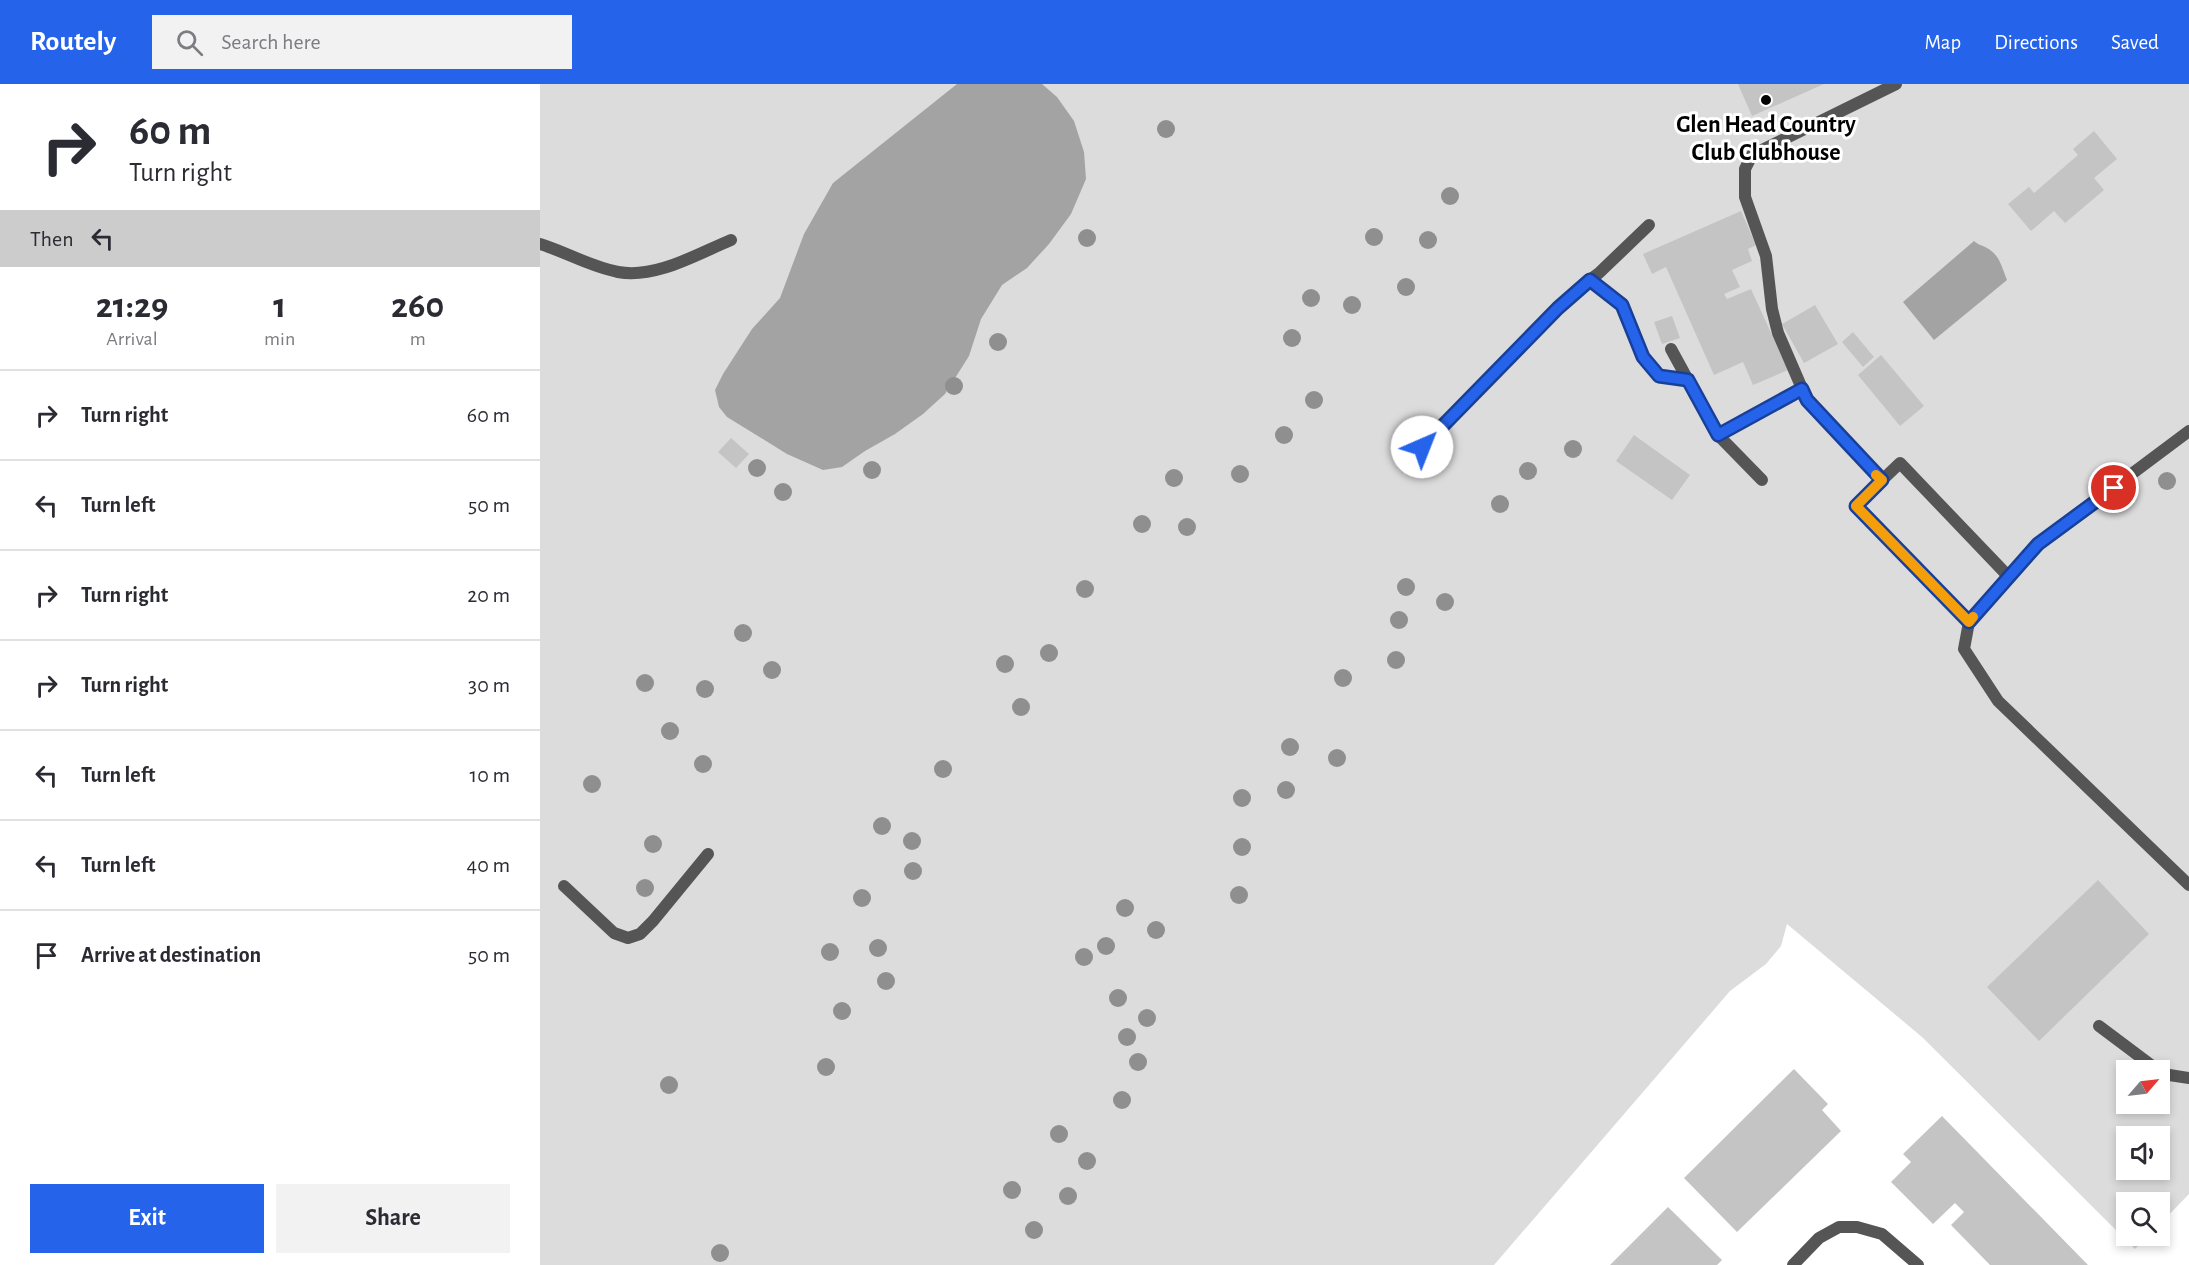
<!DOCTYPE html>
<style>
:root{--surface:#fff;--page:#f2f2f3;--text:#2b2b33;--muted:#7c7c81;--line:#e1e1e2;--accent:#2563eb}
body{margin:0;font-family:"Alegreya Sans",sans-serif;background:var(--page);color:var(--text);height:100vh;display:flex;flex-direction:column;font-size:22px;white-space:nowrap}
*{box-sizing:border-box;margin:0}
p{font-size:20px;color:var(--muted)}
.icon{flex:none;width:33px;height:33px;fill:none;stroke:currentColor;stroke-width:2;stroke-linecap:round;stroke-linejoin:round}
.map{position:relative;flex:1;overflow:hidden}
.panel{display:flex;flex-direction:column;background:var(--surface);width:540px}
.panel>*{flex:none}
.top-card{background:#fff;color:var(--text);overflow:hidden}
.needle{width:39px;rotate:62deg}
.fabs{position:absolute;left:1576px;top:976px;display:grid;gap:12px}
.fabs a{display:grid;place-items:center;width:54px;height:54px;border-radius:0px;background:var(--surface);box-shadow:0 3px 9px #0003;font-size:30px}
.pin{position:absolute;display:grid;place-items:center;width:51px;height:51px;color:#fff;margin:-26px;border:3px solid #fff;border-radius:50%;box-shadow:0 2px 6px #0007}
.me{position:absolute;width:66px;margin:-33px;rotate:44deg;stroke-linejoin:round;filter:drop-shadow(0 0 4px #0008)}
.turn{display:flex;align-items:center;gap:21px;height:126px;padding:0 30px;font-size:27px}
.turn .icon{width:78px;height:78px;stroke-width:2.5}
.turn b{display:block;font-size:42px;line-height:51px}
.then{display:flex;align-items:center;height:57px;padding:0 30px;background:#0003;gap:12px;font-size:22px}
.eta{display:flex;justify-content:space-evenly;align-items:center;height:102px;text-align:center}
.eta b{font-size:36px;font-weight:600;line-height:42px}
.primary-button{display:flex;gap:12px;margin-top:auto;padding:12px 30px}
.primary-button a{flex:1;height:69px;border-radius:0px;background:var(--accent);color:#fff;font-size:24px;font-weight:600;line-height:69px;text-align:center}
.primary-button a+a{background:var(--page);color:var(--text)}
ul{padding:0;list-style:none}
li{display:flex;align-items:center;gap:18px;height:90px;padding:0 30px;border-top:2px solid var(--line)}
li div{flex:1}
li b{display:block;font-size:22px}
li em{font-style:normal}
header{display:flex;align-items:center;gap:36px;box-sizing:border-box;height:84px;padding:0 30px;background:var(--accent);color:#fff}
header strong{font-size:28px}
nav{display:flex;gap:33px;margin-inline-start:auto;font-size:21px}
.search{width:420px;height:54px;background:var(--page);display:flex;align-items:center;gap:15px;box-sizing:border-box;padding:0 21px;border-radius:0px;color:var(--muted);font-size:22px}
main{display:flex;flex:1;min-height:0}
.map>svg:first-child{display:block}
.green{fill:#dcdcdc;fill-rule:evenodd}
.water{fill:#a3a3a3}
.building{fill:#c4c4c4}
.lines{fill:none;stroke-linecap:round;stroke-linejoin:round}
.service{stroke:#555;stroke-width:12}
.minor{stroke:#555;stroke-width:12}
.tree{fill:#8f8f8f}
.route-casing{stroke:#184099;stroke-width:15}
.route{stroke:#2563eb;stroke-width:10}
.slow{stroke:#f59e0b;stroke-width:10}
.poi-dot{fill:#000;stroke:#fff;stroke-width:2}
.labels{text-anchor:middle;stroke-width:6;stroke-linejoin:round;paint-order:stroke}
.poi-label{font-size:24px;font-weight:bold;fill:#000;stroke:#fff}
</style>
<header>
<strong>Routely</strong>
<div class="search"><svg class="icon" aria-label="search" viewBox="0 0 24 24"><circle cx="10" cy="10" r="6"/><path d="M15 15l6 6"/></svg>Search here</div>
<nav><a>Map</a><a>Directions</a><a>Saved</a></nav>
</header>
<main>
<section class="panel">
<div class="top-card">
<div class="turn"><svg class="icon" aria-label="right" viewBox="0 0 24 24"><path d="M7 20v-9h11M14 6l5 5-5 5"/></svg><div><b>60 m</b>Turn right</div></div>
<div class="then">Then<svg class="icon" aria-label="left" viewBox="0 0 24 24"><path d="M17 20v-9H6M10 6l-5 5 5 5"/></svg></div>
</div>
<div class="eta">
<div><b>21:29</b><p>Arrival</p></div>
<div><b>1</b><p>min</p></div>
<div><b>260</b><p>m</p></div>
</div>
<ul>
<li><svg class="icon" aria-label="right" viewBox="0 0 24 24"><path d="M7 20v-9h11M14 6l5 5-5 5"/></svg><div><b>Turn right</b></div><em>60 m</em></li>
<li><svg class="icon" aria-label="left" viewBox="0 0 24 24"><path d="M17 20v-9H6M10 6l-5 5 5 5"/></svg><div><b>Turn left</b></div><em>50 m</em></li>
<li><svg class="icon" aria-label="right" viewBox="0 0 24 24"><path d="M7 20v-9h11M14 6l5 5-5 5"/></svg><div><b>Turn right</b></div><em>20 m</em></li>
<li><svg class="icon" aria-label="right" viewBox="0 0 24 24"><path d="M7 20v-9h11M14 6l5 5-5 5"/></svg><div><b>Turn right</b></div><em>30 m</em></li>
<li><svg class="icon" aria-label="left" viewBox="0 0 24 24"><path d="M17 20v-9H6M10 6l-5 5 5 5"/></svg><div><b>Turn left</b></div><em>10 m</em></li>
<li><svg class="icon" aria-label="left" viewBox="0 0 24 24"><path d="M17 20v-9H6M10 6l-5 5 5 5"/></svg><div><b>Turn left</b></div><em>40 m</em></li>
<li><svg class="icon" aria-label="arrive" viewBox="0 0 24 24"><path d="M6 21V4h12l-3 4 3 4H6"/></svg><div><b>Arrive at destination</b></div><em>50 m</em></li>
</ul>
<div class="primary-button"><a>Exit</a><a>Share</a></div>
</section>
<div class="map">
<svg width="1649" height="1181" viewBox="0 0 1649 1181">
<rect width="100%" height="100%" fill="#fff"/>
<path class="green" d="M 0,0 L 1649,0 L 1649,1110 L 1620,1140 L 1620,1119 L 1587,1119 L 1587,1152 L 1608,1152 L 1595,1165 L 1382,953 L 1247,840 L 1241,862 L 1226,880 L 1190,907 L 954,1181 L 0,1181 ZM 1587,987 L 1620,987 L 1620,1020 L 1587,1020 ZM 1587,1053 L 1620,1053 L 1620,1086 L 1587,1086 Z"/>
<path class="water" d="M 417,0 L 502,0 L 517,13 L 534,37 L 544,68 L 546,95 L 531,130 L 509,160 L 487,184 L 462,201 L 441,235 L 429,272 L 405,310 L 383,330 L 355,350 L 325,367 L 302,383 L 283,386 L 247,370 L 187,333 L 179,323 L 175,306 L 183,290 L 212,245 L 240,214 L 264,150 L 293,99 Z
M 1434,157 C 1438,161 1442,161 1447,164 C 1460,171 1462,184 1467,196 L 1394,256 L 1363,218 Z"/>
<path class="building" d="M 1198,0 L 1284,0 L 1212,32 Z
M 1554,47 L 1577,75 L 1554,94 L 1564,106 L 1525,139 L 1514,127 L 1491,147 L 1468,120 L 1489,103 L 1494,109 L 1538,71 L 1533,65 Z
M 1201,127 L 1216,161 L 1208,165 L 1212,177 L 1192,186 L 1200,203 L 1184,210 L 1187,215 L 1211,205 L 1248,286 L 1213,301 L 1203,278 L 1174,291 L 1126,183 L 1112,190 L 1103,170 Z
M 1275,221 L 1298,260 L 1264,279 L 1242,240 Z
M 1132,232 L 1140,254 L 1122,260 L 1114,238 Z
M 1313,248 L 1334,273 L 1323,283 L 1302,258 Z
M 1341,271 L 1384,322 L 1360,342 L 1318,291 Z
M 1094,351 L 1150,391 L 1132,416 L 1076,377 Z
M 191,354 L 209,370 L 196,384 L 178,368 Z
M 1558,796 L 1609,850 L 1499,957 L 1447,903 Z
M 1254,985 L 1288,1020 L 1282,1026 L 1301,1047 L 1197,1148 L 1144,1094 Z
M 1402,1032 L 1548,1181 L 1450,1181 L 1411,1141 L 1424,1128 L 1415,1119 L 1393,1140 L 1351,1098 L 1371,1078 L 1363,1070 Z
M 1128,1123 L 1182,1176 L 1177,1181 L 1070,1181 Z"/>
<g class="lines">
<path class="service" d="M 0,160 C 26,168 51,183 78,188 C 116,195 157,170 191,156
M 1050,196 L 1082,221 L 1103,273 L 1119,292 L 1148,296
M 1131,265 L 1178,351 L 1262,305
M 1649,347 L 1498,460 L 1429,538 L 1424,565 L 1458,617 L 1649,801
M 1178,351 L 1222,396
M 882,363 L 1018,224 L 1039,204 L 1059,189 L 1109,141
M 1342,396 L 1267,316 L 1238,249 L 1232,225 L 1226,172 L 1205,113 L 1205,85 L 1212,71 L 1356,0
M 1429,538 L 1315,422 L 1360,379 L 1469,493
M 24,802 L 74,849 L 88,854 L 100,850 L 113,837 L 168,770
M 1559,942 L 1619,987
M 1620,987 L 1623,990 L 1649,994"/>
<path class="minor" d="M 1253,1181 L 1279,1154 L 1299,1143 L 1317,1143 L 1342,1150 L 1378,1181"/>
</g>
<g class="tree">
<circle cx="626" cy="45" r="9"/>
<circle cx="910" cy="112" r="9"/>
<circle cx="834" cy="153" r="9"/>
<circle cx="547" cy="154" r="9"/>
<circle cx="888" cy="156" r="9"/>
<circle cx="866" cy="203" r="9"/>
<circle cx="771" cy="214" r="9"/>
<circle cx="812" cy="221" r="9"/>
<circle cx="752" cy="254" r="9"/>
<circle cx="458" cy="258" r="9"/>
<circle cx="414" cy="302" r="9"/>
<circle cx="774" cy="316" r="9"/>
<circle cx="744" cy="351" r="9"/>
<circle cx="1033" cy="365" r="9"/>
<circle cx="217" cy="384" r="9"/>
<circle cx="332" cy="386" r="9"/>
<circle cx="988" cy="387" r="9"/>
<circle cx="700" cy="390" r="9"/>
<circle cx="634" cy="394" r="9"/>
<circle cx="1627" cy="397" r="9"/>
<circle cx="243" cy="408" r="9"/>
<circle cx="960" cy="420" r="9"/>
<circle cx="602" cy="440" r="9"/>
<circle cx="647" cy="443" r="9"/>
<circle cx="866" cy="503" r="9"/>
<circle cx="545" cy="505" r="9"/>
<circle cx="905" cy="518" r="9"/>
<circle cx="859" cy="536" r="9"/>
<circle cx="203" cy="549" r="9"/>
<circle cx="509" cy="569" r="9"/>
<circle cx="856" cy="576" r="9"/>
<circle cx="465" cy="580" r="9"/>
<circle cx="232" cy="586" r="9"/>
<circle cx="803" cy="594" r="9"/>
<circle cx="105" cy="599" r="9"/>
<circle cx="165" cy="605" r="9"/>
<circle cx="481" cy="623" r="9"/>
<circle cx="130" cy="647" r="9"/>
<circle cx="750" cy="663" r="9"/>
<circle cx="797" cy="674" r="9"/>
<circle cx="163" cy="680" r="9"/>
<circle cx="403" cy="685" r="9"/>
<circle cx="52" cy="700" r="9"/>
<circle cx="746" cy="706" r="9"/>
<circle cx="702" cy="714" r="9"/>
<circle cx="342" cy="742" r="9"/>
<circle cx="372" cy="757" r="9"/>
<circle cx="113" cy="760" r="9"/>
<circle cx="702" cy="763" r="9"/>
<circle cx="373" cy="787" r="9"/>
<circle cx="105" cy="804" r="9"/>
<circle cx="699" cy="811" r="9"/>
<circle cx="322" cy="814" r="9"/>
<circle cx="585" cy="824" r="9"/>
<circle cx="616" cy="846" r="9"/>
<circle cx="566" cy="862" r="9"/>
<circle cx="338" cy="864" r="9"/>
<circle cx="290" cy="868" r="9"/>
<circle cx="544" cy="873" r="9"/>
<circle cx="346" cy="897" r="9"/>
<circle cx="578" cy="914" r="9"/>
<circle cx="302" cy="927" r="9"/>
<circle cx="607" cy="934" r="9"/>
<circle cx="587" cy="953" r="9"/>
<circle cx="598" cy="978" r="9"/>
<circle cx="286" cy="983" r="9"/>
<circle cx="129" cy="1001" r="9"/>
<circle cx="582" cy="1016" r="9"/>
<circle cx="519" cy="1050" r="9"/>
<circle cx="547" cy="1077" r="9"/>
<circle cx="472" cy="1106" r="9"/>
<circle cx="528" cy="1112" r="9"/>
<circle cx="494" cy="1146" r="9"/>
<circle cx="180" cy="1169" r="9"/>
</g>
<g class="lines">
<g class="route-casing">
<path id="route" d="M 882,363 L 1018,224 L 1050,196 L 1082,221 L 1103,273 L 1119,292 L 1148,296 L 1178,351 L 1262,305 L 1267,316 L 1342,396 L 1316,422 L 1429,538 L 1498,460 L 1574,404"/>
</g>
<use href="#route" class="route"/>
<path class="slow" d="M 1336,391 L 1342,396 L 1316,422 L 1429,538 L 1433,533"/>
</g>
<circle class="poi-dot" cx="1226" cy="16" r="6"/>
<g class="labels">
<g class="poi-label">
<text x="1226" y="48">Glen Head Country<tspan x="1226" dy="28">Club Clubhouse</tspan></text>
</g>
</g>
</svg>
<div class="fabs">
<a><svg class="needle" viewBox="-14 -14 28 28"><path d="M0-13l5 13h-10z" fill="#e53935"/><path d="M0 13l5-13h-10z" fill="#7c7c81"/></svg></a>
<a><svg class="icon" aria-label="sound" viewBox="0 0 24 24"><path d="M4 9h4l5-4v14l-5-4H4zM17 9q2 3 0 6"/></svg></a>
<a><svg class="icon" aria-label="search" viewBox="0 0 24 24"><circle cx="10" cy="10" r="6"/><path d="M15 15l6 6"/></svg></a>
</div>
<div class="pin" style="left:1574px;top:404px;background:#d93025"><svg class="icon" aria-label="arrive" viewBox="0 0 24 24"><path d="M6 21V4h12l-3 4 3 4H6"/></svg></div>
<svg class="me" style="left:882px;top:363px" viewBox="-20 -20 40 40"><circle r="19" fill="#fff"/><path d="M0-13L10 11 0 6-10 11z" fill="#2563eb"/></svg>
</div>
</main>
